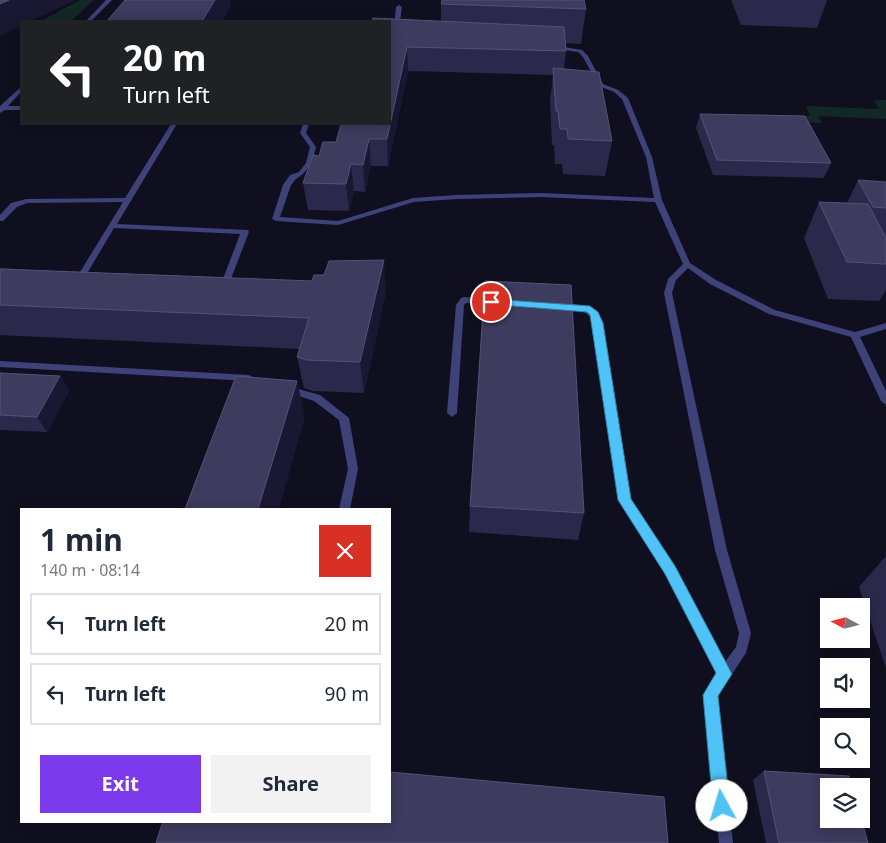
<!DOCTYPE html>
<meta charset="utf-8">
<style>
:root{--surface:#fff;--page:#f2f2f3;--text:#1f2937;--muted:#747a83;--line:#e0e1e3;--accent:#7c3aed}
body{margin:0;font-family:"Noto Sans",sans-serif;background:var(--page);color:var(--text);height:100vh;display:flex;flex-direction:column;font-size:19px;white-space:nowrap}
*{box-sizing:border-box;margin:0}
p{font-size:16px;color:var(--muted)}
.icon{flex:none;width:28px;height:28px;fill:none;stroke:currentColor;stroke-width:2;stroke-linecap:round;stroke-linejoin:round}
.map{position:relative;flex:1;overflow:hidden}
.details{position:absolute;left:20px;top:508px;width:371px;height:315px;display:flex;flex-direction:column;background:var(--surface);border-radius:0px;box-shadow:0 2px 12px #0003}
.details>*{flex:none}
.guide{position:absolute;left:20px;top:20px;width:371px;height:105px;border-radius:0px;box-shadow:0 2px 12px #0003;background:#202124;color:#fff;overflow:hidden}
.needle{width:32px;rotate:277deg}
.controls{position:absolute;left:820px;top:598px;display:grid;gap:10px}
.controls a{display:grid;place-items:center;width:50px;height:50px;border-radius:0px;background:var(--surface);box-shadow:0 2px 12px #0003;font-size:25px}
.pin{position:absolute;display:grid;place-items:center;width:42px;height:42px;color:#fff;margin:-21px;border:2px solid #fff;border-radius:50%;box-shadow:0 1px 5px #0007}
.me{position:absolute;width:55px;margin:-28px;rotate:354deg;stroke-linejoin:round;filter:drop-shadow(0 0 4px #0008)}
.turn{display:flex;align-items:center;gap:18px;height:105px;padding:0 20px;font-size:22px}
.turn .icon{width:65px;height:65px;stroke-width:2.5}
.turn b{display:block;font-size:35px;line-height:42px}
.round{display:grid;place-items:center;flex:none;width:52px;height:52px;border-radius:0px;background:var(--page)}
.head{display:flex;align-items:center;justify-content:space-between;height:85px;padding:0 20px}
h1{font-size:30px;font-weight:700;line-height:38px}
.cta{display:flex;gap:10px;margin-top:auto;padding:10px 20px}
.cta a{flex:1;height:58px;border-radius:0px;background:var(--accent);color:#fff;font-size:20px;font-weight:700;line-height:58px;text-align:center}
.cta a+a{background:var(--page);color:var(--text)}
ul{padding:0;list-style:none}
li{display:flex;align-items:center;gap:15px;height:62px;margin:0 10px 8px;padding:0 10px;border:2px solid var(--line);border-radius:0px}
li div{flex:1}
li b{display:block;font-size:19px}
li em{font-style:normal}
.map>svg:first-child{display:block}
.green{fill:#122825}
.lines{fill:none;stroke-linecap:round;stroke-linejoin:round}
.street{fill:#3e4279;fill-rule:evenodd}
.wall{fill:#2b294b}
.shaded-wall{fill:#191732}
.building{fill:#3d3b5e;stroke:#545277}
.route{fill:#4fc3f7;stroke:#337fa1}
</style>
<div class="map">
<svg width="886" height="843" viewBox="0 0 886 843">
<rect width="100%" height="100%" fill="#0f0f1f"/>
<path class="green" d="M 80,0 L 94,0 L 71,21 L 41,21 Z
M 874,100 L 886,100 L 886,119 L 818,116 L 822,123 L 750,120 L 748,114 L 810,116 L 806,106 L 879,109 Z"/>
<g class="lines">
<path class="street" d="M 106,0 L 112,0 L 91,21 L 86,21 Z
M 399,5 L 402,7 L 399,28 L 390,31 L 390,27 L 394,27 L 396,7 Z
M 552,45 L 582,50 L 588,56 L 603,84 L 618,90 L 628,98 L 652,157 L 662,200 L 690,263 L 716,280 L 775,310 L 855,332 L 886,323 L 886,329 L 860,337 L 886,391 L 886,405 L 881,401 L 851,337 L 769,314 L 710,284 L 688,268 L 676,280 L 672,293 L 727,550 L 751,633 L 746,653 L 717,697 L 733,843 L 719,843 L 703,695 L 718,673 L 666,574 L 620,500 L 594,323 C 583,301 567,317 555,307 C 562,301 585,304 593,310 C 598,313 600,318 602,323 L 630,499 L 674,566 L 725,662 L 736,647 L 739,633 L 715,550 L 664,293 L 668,279 L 683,264 L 655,202 L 540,197 L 457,199 L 414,202 L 338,225 L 276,221 L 272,219 L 283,185 L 290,175 L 299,172 L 306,163 L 310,147 L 300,133 L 303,124 L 309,124 L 306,133 L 316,147 L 312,163 L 303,174 L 296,179 L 291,185 L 280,217 L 338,221 L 413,198 L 457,195 L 540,193 L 654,198 L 646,157 L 622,99 L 614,92 L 599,86 L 583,57 L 578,52 L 550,48 L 549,47 Z
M 21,87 L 21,92 L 8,106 L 21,106 L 21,110 L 5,110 L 0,113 L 0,106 Z
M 171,124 L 177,124 L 117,224 L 248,230 L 249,232 L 229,284 L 218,285 L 214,282 L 215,280 L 223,279 L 240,234 L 114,228 L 85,277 L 81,280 L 77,277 L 123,202 L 27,203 L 17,207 L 3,221 L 0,221 L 0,215 L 11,203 L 26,199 L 125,198 Z
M 464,297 L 495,299 L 499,302 L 495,305 L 466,303 L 464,305 L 457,413 L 452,417 L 447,413 L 456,305 L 461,298 Z
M 0,361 L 249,375 L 254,378 L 249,381 L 0,367 Z
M 287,386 L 320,395 L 349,418 L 358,469 L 350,509 L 339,509 L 348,469 L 339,420 L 314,401 L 284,391 L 282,389 L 284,387 Z"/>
</g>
<path class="wall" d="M 731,0 L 827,0 L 817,28 L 741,25 Z
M 441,4 L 586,9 L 581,44 L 565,43 L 566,51 L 564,69 L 612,141 L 605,176 L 563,174 L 562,164 L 555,164 L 554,145 L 552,145 L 550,101 L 553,75 L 408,71 L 388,166 L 371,166 L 365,192 L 354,191 L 349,211 L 308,210 L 303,183 L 319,156 L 336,142 L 390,21 L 441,22 Z
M 700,114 L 831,163 L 824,178 L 713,175 L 696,128 Z
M 858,180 L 886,182 L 886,290 L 879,301 L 828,299 L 804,238 L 819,202 L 847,203 Z
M 0,268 L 386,291 L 364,393 L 313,391 L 304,388 L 297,357 L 300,349 L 0,335 Z
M 0,373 L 60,376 L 69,391 L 47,432 L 0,430 Z
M 470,506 L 584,513 L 578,540 L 469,532 Z
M 886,556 L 886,668 L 859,587 Z
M 764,771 L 868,843 L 766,843 L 753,780 Z"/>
<path class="shaded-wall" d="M 9,0 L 76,0 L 31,21 L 21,21 L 21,26 L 0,36 L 0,4 Z
M 215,0 L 230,0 L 231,6 L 222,21 L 202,21 Z
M 407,47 L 408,71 L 388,166 L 387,139 Z
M 369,139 L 371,166 L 365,192 L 363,165 Z
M 351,164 L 354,191 L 349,211 L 346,184 Z
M 384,260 L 386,291 L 364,393 L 360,362 Z
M 60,376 L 69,391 L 47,432 L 37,417 Z
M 297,381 L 305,417 L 279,509 L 258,509 Z"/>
<path class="building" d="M 0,0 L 9,0 L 0,4 Z
M 125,0 L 215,0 L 202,21 L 107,21 Z
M 442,0 L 584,0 L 586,9 L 441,4 Z
M 373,18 L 564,27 L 566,51 L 407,47 L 387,139 L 369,139 L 363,165 L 351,164 L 346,184 L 303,183 L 313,155 L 319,156 L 323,142 L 336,142 L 341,124 L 390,124 L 390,21 L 372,21 Z
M 553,68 L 599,72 L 612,141 L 568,139 L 567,129 L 560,129 L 558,111 L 556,111 Z
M 700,114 L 805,116 L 831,163 L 717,160 Z
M 858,180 L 886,182 L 886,208 L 873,207 Z
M 819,202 L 868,204 L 886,238 L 886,264 L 847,262 Z
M 384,260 L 360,362 L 307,360 L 297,357 L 309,318 L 0,305 L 0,269 L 312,281 L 314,275 L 324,275 L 329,261 Z
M 485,281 L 571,285 L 584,513 L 470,506 Z
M 0,373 L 60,376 L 37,417 L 0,415 Z
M 236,376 L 297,381 L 258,509 L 185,509 Z
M 764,771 L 849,776 L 852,786 L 829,786 L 829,819 L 861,818 L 868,843 L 779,843 Z
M 390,772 L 664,797 L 668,843 L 156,843 L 163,821 L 390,821 Z"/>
<path class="route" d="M 491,299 L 590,306 L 598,312 L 603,323 L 631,499 L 675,566 L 732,674 L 718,696 L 730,806 L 728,812 L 722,814 L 716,812 L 713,806 L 703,695 L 716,673 L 665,574 L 618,500 L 590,315 L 587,312 L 488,304 L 488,300 Z"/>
</svg>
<div class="controls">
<a><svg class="needle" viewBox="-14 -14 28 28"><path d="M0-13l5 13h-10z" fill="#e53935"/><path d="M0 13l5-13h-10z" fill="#747a83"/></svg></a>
<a><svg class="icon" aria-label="sound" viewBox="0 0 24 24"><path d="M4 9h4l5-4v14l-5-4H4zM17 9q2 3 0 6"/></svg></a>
<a><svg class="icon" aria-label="search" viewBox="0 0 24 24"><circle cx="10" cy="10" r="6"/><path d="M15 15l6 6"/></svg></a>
<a><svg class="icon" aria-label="layers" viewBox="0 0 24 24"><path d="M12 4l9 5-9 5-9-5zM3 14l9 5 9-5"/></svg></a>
</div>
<div class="pin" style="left:491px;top:302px;background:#d93025"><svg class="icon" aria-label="arrive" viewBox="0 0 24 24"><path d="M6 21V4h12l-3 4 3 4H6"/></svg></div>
<svg class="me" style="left:722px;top:806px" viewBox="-20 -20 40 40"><circle r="19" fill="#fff"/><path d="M0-13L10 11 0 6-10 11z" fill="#4fc3f7"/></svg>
<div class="guide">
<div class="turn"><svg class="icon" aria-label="left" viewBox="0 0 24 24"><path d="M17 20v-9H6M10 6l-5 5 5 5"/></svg><div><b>20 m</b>Turn left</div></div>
</div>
<section class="details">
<div class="head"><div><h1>1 min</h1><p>140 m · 08:14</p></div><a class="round" style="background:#d93025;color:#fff"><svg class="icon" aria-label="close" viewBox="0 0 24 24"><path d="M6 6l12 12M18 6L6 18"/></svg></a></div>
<ul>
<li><svg class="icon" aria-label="left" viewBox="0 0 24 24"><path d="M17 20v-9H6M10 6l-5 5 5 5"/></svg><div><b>Turn left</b></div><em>20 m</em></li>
<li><svg class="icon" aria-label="left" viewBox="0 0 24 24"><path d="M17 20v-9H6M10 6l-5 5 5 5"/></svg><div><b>Turn left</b></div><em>90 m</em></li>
</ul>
<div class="cta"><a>Exit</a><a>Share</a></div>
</section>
</div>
